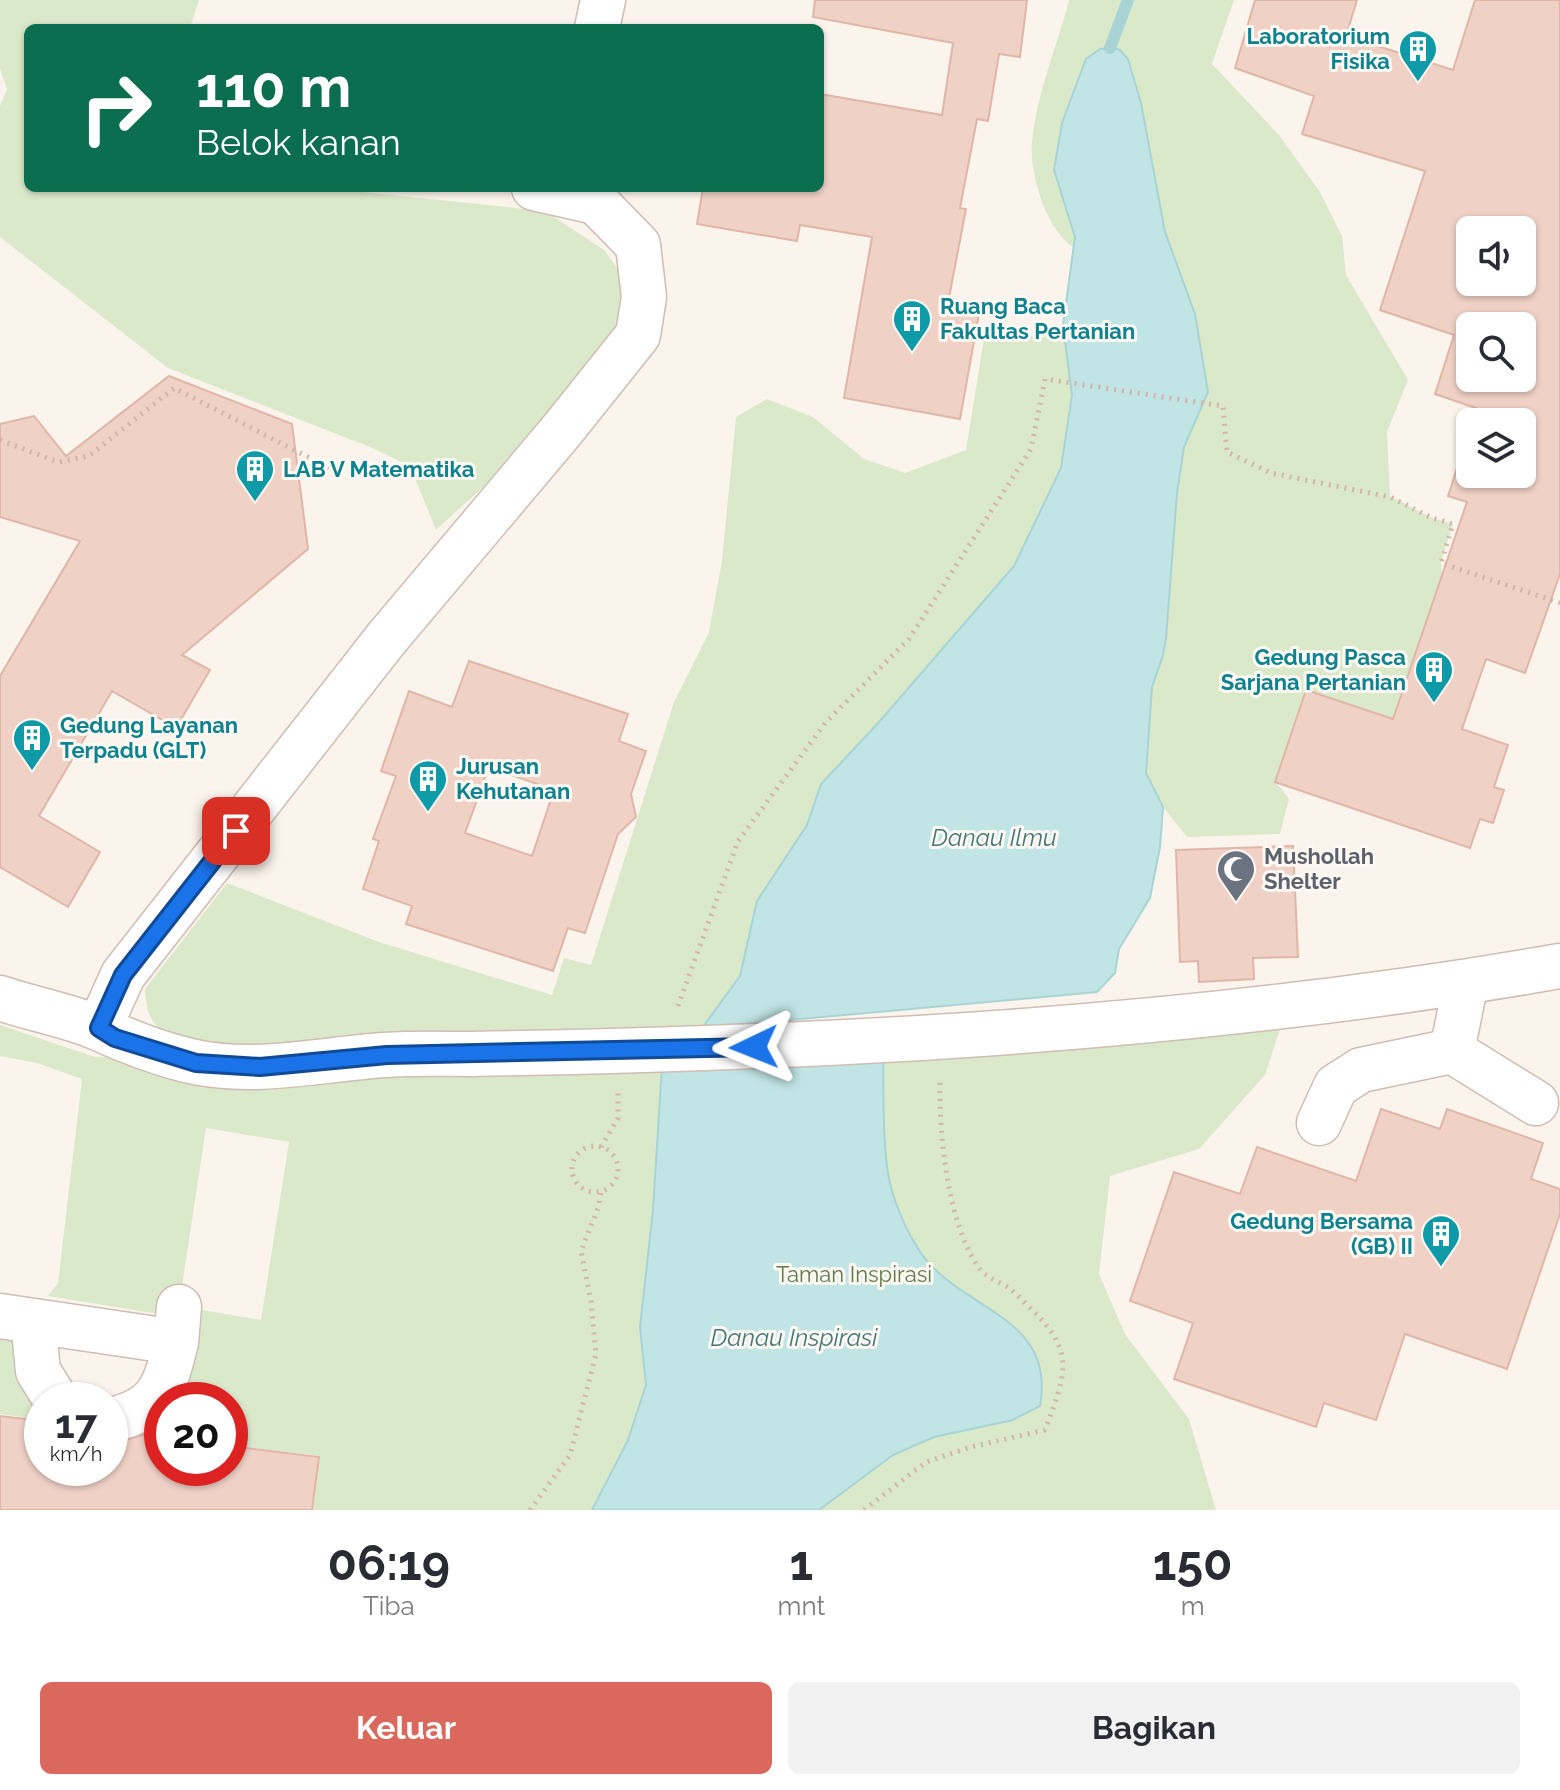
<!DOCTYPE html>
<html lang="id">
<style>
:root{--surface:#fff;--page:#f2f2f3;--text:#2b2b33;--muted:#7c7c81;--accent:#db685c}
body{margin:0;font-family:Raleway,sans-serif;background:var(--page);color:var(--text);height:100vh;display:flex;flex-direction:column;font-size:30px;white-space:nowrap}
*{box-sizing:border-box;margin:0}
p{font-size:26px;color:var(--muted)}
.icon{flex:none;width:44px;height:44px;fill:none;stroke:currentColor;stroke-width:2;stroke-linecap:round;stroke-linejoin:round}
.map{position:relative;height:1510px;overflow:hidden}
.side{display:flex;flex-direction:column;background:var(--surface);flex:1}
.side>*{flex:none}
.guide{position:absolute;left:24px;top:24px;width:800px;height:168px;border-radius:12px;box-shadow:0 2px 6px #0004;background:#0b6e4f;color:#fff;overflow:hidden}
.fabs{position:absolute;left:1456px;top:216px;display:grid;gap:16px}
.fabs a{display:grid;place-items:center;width:80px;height:80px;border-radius:12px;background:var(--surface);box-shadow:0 2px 6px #0004;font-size:40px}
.speed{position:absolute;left:24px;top:1382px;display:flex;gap:16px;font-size:40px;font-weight:700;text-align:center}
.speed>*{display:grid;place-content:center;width:104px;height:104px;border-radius:50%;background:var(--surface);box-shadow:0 2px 6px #0004;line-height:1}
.speed small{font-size:20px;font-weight:400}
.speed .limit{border:12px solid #d22;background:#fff;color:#111}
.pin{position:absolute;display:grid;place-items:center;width:68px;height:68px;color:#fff;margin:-34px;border-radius:16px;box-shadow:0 4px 12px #0006}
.me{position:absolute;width:88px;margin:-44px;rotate:268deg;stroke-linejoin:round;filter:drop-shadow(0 0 6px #0008)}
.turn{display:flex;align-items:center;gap:28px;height:168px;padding:0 40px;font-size:36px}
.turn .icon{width:104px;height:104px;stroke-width:2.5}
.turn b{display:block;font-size:56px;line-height:68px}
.eta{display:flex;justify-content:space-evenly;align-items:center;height:136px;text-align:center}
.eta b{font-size:48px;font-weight:700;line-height:56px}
.cta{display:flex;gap:16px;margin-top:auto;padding:16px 40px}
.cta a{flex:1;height:92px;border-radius:12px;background:var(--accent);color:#fff;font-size:32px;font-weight:700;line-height:92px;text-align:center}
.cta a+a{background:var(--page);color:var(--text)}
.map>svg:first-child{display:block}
.green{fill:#dbe9cb;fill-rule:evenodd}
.water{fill:#c1e4e4;stroke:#a8d4d5;stroke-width:2}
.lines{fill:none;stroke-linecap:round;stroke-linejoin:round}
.stream{stroke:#a8d4d5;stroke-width:12}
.building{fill:#efd1c6;stroke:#e0b6a7;stroke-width:2;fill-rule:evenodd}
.minor-casing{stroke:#d0bdb4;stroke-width:47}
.path{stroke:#d5b4a8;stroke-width:5;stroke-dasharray:2 6;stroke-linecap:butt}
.minor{stroke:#fff;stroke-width:44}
.route-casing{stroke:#114b97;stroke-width:20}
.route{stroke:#1a73e8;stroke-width:14}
.labels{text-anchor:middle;stroke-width:6;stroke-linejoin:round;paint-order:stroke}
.culture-label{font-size:22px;font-weight:bold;fill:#0d838f;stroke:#fef8f3;text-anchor:start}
.worship-label{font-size:22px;font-weight:bold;fill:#5b616d;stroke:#fef8f3;text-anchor:start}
.park-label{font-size:22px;fill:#5e7a49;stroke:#fef8f3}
.water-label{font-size:24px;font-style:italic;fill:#447779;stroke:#fef8f3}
</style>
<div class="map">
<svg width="1560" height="1510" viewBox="0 0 1560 1510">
<rect width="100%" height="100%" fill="#fbf4ec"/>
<path class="green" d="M 0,0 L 199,0 L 190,28 L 28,28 L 28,188 L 323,188 L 545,211 L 604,250 L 635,293 L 623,327 L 541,434 L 436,530 L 410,466 L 370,447 L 168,368 L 0,237 L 0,106 L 7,89 L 0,69 Z
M 1069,0 L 1234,0 L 1212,64 L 1279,135 L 1320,192 L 1342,236 L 1346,275 L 1408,380 L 1387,432 L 1390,496 L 1432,518 L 1453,524 L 1441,562 L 1442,576 L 1393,719 L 1306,690 L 1275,781 L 1289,799 L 1280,834 L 1187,837 L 1163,807 L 1146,773 L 1152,687 L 1163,655 L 1166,639 L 1177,493 L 1184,447 L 1208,392 L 1195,314 L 1165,232 L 1141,103 L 1128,59 L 1090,54 L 1062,123 L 1054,170 L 1075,237 L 1073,247 C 1047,231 1029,173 1032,143 C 1036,95 1057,47 1069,0 Z
M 1063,325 L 1072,395 L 1061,468 L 1014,566 L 880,721 L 821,784 L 807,825 L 757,901 L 740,976 L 703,1028 L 242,1049 C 221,1045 170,1041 156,1025 C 147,1015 146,1002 145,989 L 227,883 L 379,942 L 552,995 L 564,958 L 591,965 L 674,702 L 709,632 L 722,561 L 736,417 L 767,399 L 813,417 L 864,459 L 905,473 L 966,450 L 985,332 L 1041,337 Z
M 0,1025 L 95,1057 L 113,1057 L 1281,1026 L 1265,1075 L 1199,1149 L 1110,1176 L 1099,1274 L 1125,1334 L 1189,1419 L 1216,1510 L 313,1510 L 320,1456 L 230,1445 L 230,1400 L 162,1400 L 162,1436 L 134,1433 L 177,1317 L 48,1296 L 58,1283 L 82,1079 L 37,1063 L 0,1056 ZM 206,1128 L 289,1142 L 261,1320 L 179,1306 Z
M 0,1316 L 33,1321 L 42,1420 L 0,1414 Z"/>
<path class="water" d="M 1110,48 L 1120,50 L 1128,59 L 1141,103 L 1165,232 L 1195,314 L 1208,392 L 1184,447 L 1177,493 L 1166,639 L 1163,655 L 1152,687 L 1146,773 L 1163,807 L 1160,847 L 1150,898 L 1119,949 L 1115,973 L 1097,992 L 702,1028 L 740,976 L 757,901 L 807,825 L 821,784 L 880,721 L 1014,566 L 1061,468 L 1072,395 L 1063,325 L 1075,237 L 1054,170 L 1062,123 L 1086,59 L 1100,49 Z
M 883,1056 C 884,1091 882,1139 888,1173 C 892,1198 904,1226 917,1247 C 955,1311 1057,1312 1040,1406 L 1013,1420 L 934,1437 L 893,1455 L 819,1510 L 592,1510 L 628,1440 L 646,1385 L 640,1327 L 653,1210 L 662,1066 Z"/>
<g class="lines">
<path class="stream" d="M 1110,48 L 1128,0"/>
</g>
<path class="building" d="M 815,0 L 1027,0 L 1020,57 L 999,54 L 988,121 L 977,119 L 960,208 L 966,209 L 948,303 L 980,308 L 960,419 L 844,398 L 872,237 L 800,225 L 797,241 L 697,224 L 703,188 L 820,188 L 820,94 L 942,115 L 953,43 L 813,17 Z
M 1255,0 L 1357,0 L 1346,36 L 1453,70 L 1475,0 L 1560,0 L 1560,574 L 1525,673 L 1486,659 L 1462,729 L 1508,745 L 1494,787 L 1504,790 L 1493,823 L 1480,819 L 1470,848 L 1275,782 L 1306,690 L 1393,719 L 1467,502 L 1448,496 L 1470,428 L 1470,474 L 1522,474 L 1522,422 L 1472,422 L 1476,408 L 1435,394 L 1454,335 L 1380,310 L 1425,171 L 1302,134 L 1314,96 L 1235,68 ZM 1470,230 L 1522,230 L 1522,282 L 1470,282 ZM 1470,326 L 1522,326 L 1522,378 L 1470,378 Z
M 169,376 L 292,424 L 308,549 L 182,655 L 210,670 L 176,728 L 112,691 L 39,816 L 100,852 L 68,907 L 0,867 L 0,676 L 80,541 L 0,517 L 0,424 L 34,416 L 66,456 Z
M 469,661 L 628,714 L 619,741 L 646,751 L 631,794 L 636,817 L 618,834 L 585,933 L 568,928 L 553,971 L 406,924 L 412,906 L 363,889 L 379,841 L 373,839 L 396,776 L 381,771 L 409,691 L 452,707 ZM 489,767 L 554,790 L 532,856 L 465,833 Z
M 1293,846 L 1298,957 L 1253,958 L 1254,979 L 1199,982 L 1198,961 L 1180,962 L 1176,850 Z
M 1381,1109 L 1440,1129 L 1447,1109 L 1543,1143 L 1531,1179 L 1560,1189 L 1560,1214 L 1507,1369 L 1405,1334 L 1376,1420 L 1324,1403 L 1316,1427 L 1174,1379 L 1193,1323 L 1130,1301 L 1174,1172 L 1240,1194 L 1257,1147 L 1356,1181 Z
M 0,1416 L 42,1421 L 42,1468 L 110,1468 L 110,1444 L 143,1435 L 162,1438 L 162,1468 L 230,1468 L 230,1446 L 319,1457 L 312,1510 L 0,1510 Z"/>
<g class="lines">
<g class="minor-casing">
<path id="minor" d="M 597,28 L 603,0
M 534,188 L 596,202
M 0,998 C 32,1009 68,1015 98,1028 C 129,1042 162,1055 195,1062 C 257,1075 322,1059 385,1055 C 413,1053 443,1054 472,1054 C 836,1048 1200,1029 1560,966
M 99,1028 L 123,975 L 386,639 L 563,429 L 638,335 L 644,297 L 638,245 L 596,202 L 592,188
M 1452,1051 L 1536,1103
M 1319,1123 L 1336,1086 L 1361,1070 L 1452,1051 L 1466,982
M 0,1316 L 176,1342 L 179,1307
M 33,1321 L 38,1371 L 56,1400
M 110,1420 C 159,1410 165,1387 176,1342"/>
</g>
<path class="path" d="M 0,440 L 58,462 L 89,456 L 174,388 L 329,468
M 678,1006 L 738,841 L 826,722 L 909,639 L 1031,449 L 1045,379 L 1223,406 L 1227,452 L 1271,473 L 1390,497 L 1432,518 L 1453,524 L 1441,563 L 1560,603
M572 1169a23 23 0 1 1 46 0a23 23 0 1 1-46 0Z
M 601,1147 L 618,1118 L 618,1093
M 530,1510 L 570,1455 L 596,1354 L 591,1301 L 581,1251 L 598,1208 L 601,1192
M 864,1510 L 926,1462 L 971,1447 L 1045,1430 C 1065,1376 1077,1352 1031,1309 C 1024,1302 1017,1294 1009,1288 C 1000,1282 985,1277 979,1268 C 947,1223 939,1133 940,1079"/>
<use href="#minor" class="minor"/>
</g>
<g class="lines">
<g class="route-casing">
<path id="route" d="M 236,831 L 123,975 L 99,1028 L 115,1038 L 196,1063 L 260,1067 L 387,1055 L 754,1047"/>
</g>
<use href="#route" class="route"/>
</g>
<defs>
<g id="building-pin" transform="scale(2)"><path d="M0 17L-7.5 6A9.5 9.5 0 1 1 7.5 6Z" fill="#0f9aa8" stroke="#fef8f3"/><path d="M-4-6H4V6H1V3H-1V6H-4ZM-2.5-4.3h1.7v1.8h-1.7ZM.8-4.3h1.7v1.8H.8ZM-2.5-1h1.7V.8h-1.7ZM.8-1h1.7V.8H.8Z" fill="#fff"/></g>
<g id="mosque-pin" transform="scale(2)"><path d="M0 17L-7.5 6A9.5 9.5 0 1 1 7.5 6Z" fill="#6b7280" stroke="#fef8f3"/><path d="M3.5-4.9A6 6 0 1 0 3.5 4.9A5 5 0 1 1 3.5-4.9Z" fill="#fff"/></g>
</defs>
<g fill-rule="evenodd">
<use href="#building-pin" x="1418" y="49"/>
<use href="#building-pin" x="912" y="319"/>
<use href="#building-pin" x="255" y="469"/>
<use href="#building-pin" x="1434" y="670"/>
<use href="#building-pin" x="32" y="738"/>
<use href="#building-pin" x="428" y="779"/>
<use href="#mosque-pin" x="1236" y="869"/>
<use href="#building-pin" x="1441" y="1234"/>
</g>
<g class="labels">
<g class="culture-label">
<text x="1390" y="44" text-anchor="end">Laboratorium<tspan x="1390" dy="25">Fisika</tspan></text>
<text x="940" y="314">Ruang Baca<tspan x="940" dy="25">Fakultas Pertanian</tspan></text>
<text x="283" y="477">LAB V Matematika</text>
<text x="1406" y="665" text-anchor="end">Gedung Pasca<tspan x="1406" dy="25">Sarjana Pertanian</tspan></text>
<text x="60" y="733">Gedung Layanan<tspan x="60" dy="25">Terpadu (GLT)</tspan></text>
<text x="456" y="774">Jurusan<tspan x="456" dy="25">Kehutanan</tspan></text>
<text x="1413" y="1229" text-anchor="end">Gedung Bersama<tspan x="1413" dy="25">(GB) II</tspan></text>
</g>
<g class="worship-label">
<text x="1264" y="864">Mushollah<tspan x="1264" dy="25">Shelter</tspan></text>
</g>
<g class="park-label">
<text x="854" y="1282">Taman Inspirasi</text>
</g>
<g class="water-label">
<text x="994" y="846">Danau Ilmu</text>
<text x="794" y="1346">Danau Inspirasi</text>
</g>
</g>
</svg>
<div class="fabs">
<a><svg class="icon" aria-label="sound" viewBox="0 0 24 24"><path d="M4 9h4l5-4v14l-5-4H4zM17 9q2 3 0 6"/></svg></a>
<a><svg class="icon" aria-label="search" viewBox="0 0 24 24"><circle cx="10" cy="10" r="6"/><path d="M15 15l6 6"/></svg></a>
<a><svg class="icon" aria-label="layers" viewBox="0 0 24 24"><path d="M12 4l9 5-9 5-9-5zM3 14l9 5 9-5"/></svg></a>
</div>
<div class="speed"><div>17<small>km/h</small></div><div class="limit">20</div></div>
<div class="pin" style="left:236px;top:831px;background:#d93025"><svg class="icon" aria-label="arrive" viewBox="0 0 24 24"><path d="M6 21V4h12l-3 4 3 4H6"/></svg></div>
<svg class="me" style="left:754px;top:1047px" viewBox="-20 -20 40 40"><path d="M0-17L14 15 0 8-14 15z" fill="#1a73e8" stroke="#fff" stroke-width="4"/></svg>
<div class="guide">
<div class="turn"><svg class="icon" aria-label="right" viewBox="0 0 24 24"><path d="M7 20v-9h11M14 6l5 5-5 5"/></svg><div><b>110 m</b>Belok kanan</div></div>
</div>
</div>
<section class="side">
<div class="eta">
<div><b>06:19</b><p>Tiba</p></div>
<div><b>1</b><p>mnt</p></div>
<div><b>150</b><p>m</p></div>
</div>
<div class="cta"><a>Keluar</a><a>Bagikan</a></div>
</section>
